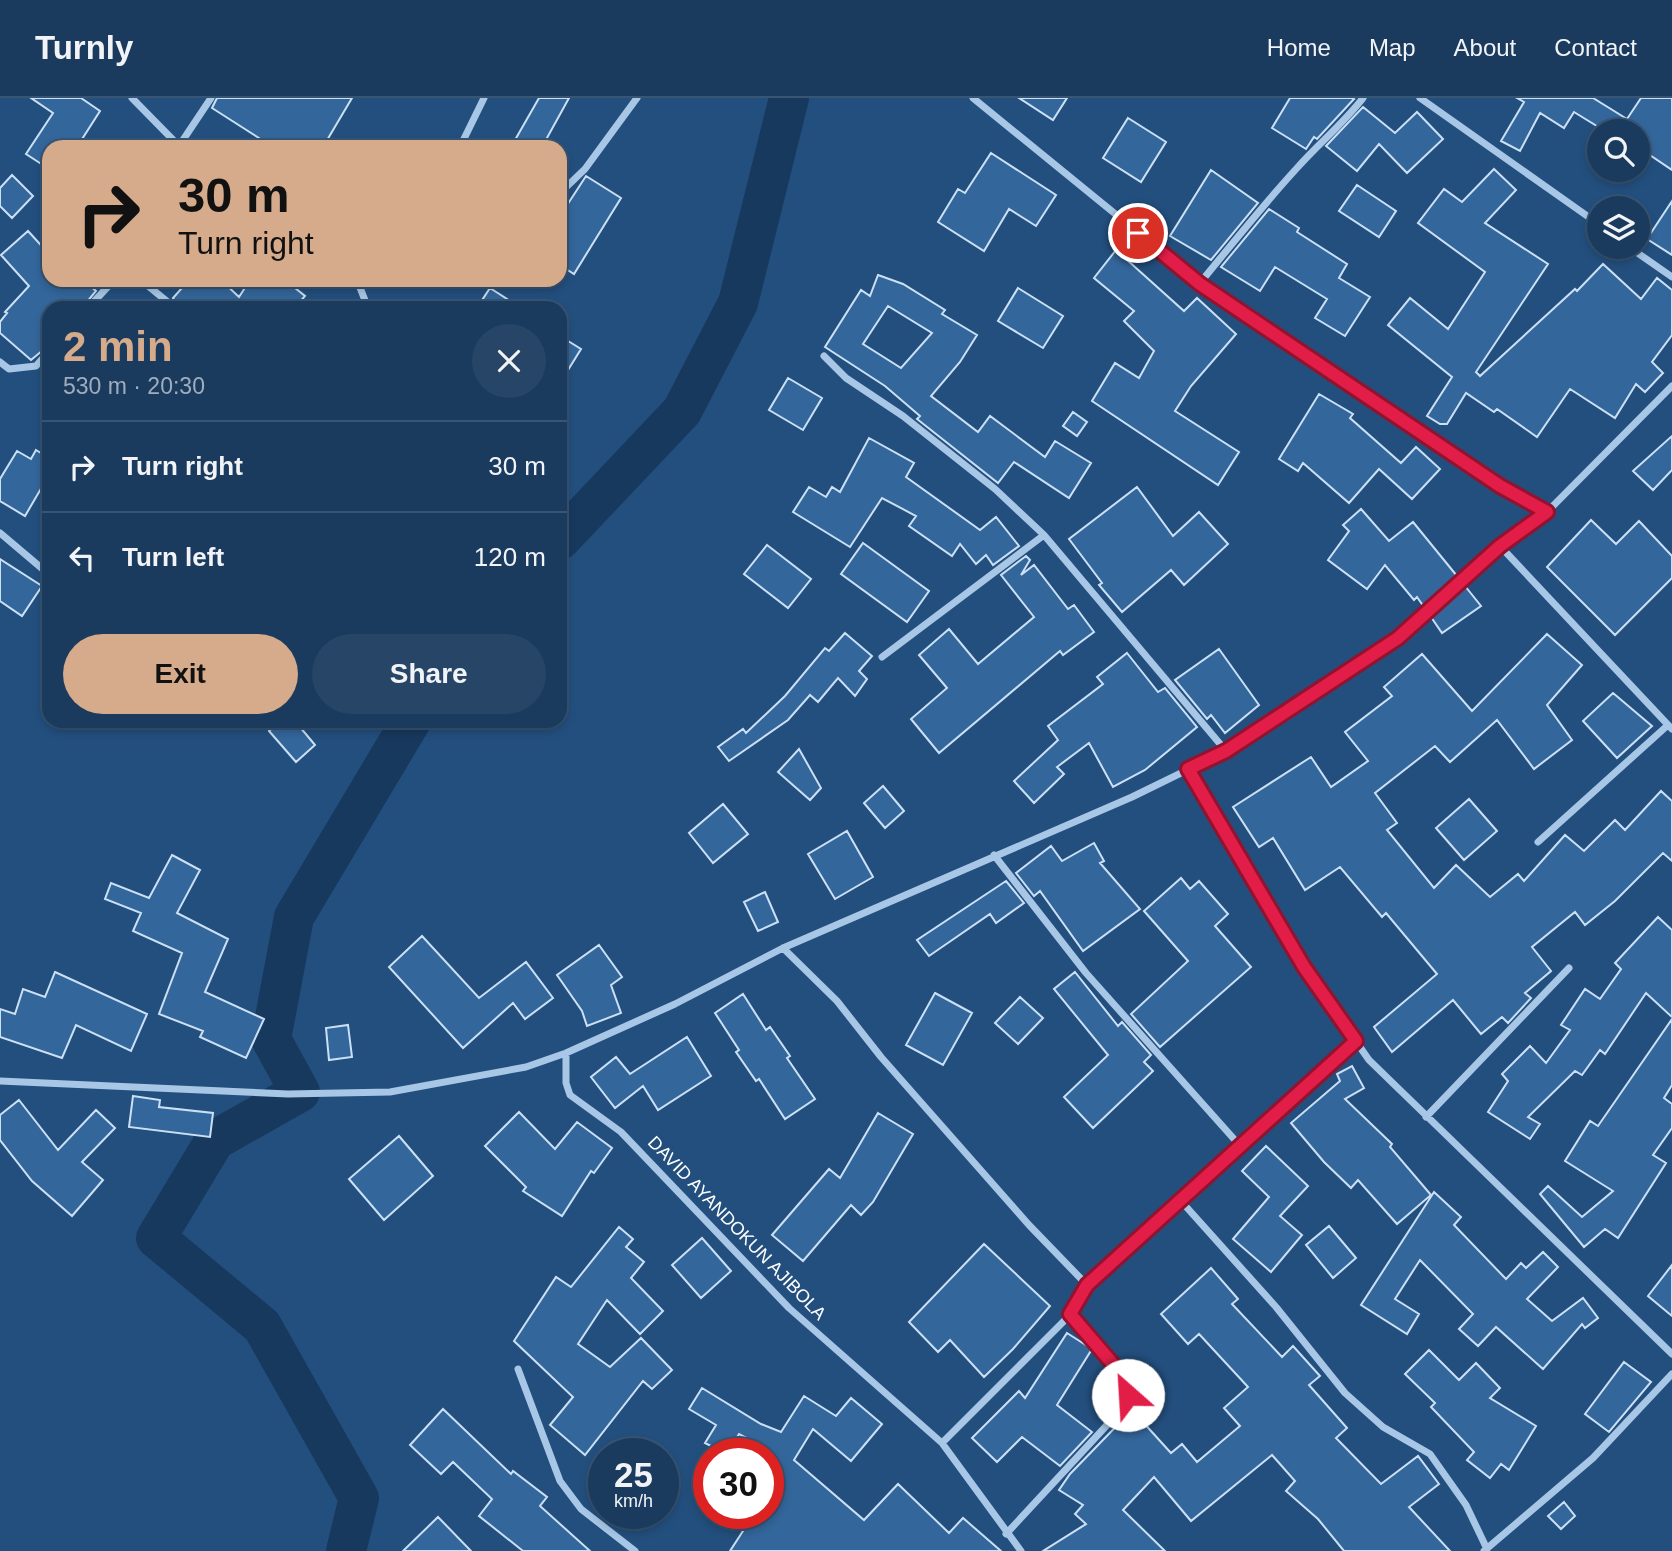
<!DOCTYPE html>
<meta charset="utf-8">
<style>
:root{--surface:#1a3b5e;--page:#274667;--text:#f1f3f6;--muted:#9fadbc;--line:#385573;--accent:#d6ab8b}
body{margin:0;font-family:Arial,sans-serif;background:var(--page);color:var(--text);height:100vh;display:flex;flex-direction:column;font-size:26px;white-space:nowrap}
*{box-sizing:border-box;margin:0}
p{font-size:23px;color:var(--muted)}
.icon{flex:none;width:38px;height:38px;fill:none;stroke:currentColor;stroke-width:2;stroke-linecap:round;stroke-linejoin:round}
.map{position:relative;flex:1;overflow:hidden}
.sheet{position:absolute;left:42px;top:203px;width:525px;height:427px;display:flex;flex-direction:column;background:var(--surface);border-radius:21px;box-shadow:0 4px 10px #0003,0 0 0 2px var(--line)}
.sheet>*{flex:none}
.top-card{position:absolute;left:42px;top:42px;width:525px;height:147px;border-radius:21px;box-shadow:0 4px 10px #0003,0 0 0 2px var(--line);background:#d6ab8b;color:#111;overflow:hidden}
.controls{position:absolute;left:1587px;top:21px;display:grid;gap:14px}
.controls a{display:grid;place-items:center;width:63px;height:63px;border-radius:50%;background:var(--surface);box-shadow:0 4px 10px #0003,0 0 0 2px var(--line);font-size:35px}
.speed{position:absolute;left:588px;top:1340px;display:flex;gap:14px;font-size:35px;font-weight:700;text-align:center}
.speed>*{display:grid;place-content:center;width:91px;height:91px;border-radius:50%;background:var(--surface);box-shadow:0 4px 10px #0003,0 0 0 2px var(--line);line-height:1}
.speed small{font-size:18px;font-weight:400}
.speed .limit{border:10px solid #d22;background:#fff;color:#111}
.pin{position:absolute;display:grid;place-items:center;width:60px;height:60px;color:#fff;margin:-30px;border:4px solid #fff;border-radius:50%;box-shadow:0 2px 7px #0007}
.me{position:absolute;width:77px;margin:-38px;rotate:334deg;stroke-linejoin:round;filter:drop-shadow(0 0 5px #0008)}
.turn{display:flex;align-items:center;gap:24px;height:147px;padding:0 21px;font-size:32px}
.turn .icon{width:91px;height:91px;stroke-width:2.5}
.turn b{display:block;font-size:49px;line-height:60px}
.round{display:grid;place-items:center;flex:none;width:74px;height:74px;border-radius:37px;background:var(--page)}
.overview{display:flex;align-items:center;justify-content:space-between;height:119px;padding:0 21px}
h1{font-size:42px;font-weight:700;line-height:52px;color:var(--accent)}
.action{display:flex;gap:14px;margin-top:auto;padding:14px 21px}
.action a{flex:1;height:80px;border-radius:42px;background:var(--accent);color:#111;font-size:28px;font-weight:700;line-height:80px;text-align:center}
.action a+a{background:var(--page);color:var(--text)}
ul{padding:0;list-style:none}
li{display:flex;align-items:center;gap:21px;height:91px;padding:0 21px;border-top:2px solid var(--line)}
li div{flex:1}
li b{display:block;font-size:26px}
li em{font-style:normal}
header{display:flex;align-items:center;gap:42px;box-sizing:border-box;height:98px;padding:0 35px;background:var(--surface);border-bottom:2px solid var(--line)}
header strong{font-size:33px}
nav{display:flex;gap:38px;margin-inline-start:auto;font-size:24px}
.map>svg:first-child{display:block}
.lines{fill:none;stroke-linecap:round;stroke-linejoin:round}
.river{stroke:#18395e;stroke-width:40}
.building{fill:#33669b;stroke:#cbe0f5;stroke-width:2;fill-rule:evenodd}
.street{stroke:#a8c7e6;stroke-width:7}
.route-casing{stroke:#92132f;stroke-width:18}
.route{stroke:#e11d48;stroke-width:12}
.labels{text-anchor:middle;stroke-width:7;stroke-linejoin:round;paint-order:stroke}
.street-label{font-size:18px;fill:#fff;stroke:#234f7e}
</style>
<header>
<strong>Turnly</strong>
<nav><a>Home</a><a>Map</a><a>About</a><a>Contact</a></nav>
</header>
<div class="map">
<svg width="1672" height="1453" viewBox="0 0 1672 1453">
<rect width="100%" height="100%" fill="#234f7e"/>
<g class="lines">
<path class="river" d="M 560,442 L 682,313 L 738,205 L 789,0
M 346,1453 L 359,1400 L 262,1228 L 156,1140 L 215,1042 L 300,994 L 271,941 L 294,819 L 411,623"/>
</g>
<path class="building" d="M 31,0 L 81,0 L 100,13 L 77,49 L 49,49 L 49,71 L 26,56 L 53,15 Z
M 217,0 L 352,0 L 323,49 L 273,49 L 212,10 Z
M 539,0 L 569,0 L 542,49 L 511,49 Z
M 1019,0 L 1067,0 L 1053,22 Z
M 1290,0 L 1352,0 L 1354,1 L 1317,41 L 1314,39 L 1306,51 L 1272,30 Z
M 1517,0 L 1593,0 L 1627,21 L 1641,0 L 1672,0 L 1672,72 L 1638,49 L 1638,33 L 1605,33 L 1574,14 L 1564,30 L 1540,15 L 1520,53 L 1501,43 L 1524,4 Z
M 1363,9 L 1395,35 L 1417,14 L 1443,41 L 1407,75 L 1379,46 L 1357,73 L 1326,48 Z
M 1128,20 L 1166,44 L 1141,84 L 1103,60 Z
M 991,55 L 1056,97 L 1036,128 L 1009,111 L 984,153 L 938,124 L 958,91 L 965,95 Z
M 1494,71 L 1516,92 L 1485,125 L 1548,166 L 1476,274 L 1480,278 L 1575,191 L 1577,193 L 1603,166 L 1641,201 L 1657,180 L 1672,192 L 1672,237 L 1652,264 L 1663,275 L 1645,294 L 1636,286 L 1615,320 L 1570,291 L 1537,339 L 1497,311 L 1494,314 L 1466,295 L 1447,326 L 1440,326 L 1427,318 L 1452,279 L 1388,227 L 1410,200 L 1448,231 L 1485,174 L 1418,125 L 1444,91 L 1462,104 Z
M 1211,72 L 1258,105 L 1211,162 L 1170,138 Z
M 12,77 L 33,98 L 12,120 L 0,108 L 0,90 Z
M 586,78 L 621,100 L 574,176 L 560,167 L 560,118 Z
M 1357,87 L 1396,113 L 1379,139 L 1339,113 Z
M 1672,103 L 1672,157 L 1647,141 Z
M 1269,111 L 1299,130 L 1297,134 L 1347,166 L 1339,180 L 1370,199 L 1345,238 L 1315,220 L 1327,201 L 1275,169 L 1260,193 L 1221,169 Z
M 28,133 L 49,156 L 49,182 L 83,182 L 96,193 L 82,210 L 49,210 L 49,247 L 31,262 L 0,235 L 0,224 L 7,215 L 5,214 L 29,188 L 1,157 Z
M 1116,152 L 1184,213 L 1197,200 L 1236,236 L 1191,288 L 1175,313 L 1239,354 L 1218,387 L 1092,303 L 1115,265 L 1139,280 L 1154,253 L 1124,223 L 1134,213 L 1094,180 Z
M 878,177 L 903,186 L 945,212 L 942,216 L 977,237 L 960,264 L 931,298 L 978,334 L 990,318 L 1045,359 L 1055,343 L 1091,365 L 1069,400 L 1014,364 L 998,385 L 917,321 L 920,318 L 885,288 L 825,249 L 861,192 L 870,198 ZM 888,208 L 932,235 L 901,270 L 863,246 Z
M 189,182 L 221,182 L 239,199 L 250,182 L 285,182 L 305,198 L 295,210 L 181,210 L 173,200 Z
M 490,190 L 521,210 L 477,210 Z
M 1018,190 L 1063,218 L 1043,250 L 998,223 Z
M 560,238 L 581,251 L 560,285 Z
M 788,280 L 822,300 L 803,332 L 769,312 Z
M 1319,296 L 1353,316 L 1350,320 L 1401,365 L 1416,349 L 1440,371 L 1412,401 L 1379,371 L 1349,405 L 1303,365 L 1298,373 L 1279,361 Z
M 1073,314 L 1087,324 L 1077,338 L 1063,328 Z
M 1672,338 L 1672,372 L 1653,392 L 1633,373 Z
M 869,340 L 914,365 L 906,379 L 980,432 L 996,419 L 1019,448 L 993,467 L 986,457 L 976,466 L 960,446 L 952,458 L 909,428 L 916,418 L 882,400 L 850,449 L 793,414 L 809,389 L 826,399 L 832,389 L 840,394 Z
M 36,352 L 49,360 L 49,377 L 25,418 L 0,403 L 0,381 L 17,353 L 31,361 Z
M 1137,389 L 1173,438 L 1199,414 L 1228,446 L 1184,487 L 1171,472 L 1122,514 L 1099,487 L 1102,485 L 1069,441 Z
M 1361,411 L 1389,443 L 1413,424 L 1457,478 L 1424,509 L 1417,499 L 1414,502 L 1385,467 L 1367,491 L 1328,462 L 1349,433 L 1343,427 Z
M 1591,422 L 1616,446 L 1639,423 L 1672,458 L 1672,480 L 1615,537 L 1547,469 Z
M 863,445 L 929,493 L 907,524 L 841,476 Z
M 767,447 L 811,481 L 788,510 L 744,476 Z
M 1026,458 L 1030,462 L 1021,477 L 1034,467 L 1068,511 L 1074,507 L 1094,534 L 1063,557 L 1060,553 L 939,655 L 911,621 L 947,590 L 919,557 L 949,531 L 978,566 L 1034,519 L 1001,477 Z
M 0,461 L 42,488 L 22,518 L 0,503 Z
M 1465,488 L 1481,508 L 1442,535 L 1431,519 Z
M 845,535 L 872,558 L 859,573 L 867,581 L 855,598 L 838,580 L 818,604 L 810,597 L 788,622 L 729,663 L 718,649 L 743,631 L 746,635 L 785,598 L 825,550 L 829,553 Z
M 1547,536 L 1582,567 L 1547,607 L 1572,642 L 1534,671 L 1497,622 L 1450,664 L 1435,648 L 1375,695 L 1397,725 L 1387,732 L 1434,790 L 1456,767 L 1490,799 L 1518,776 L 1524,783 L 1565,737 L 1584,753 L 1615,722 L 1625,732 L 1661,693 L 1672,703 L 1672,763 L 1663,755 L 1615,803 L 1585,827 L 1575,814 L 1532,849 L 1551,873 L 1525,895 L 1531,900 L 1508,925 L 1502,919 L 1481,936 L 1453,902 L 1392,954 L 1374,929 L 1437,876 L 1386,815 L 1382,819 L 1340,769 L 1305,792 L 1273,740 L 1259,749 L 1233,709 L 1311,659 L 1331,689 L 1368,663 L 1345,634 L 1392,598 L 1384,589 L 1422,556 L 1472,613 Z
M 1219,551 L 1259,607 L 1225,635 L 1211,617 L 1207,621 L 1175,582 Z
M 1127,555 L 1158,594 L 1165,590 L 1197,629 L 1145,672 L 1113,689 L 1089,645 L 1057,669 L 1064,676 L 1034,705 L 1014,683 L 1058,642 L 1048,628 L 1103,586 L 1097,579 Z
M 1613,595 L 1652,628 L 1617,660 L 1583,623 Z
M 280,623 L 295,623 L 315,647 L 296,664 L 269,633 Z
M 799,651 L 821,690 L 810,702 L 778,674 Z
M 883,688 L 904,713 L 885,730 L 864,705 Z
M 1469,701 L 1497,733 L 1464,762 L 1436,730 Z
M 723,706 L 748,736 L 713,765 L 689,735 Z
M 847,733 L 873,779 L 835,801 L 808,756 Z
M 1094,745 L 1104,763 L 1100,765 L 1140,811 L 1083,853 L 1040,793 L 1034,798 L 1016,775 L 1051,748 L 1062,763 Z
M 172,757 L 200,772 L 177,815 L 228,841 L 205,894 L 264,921 L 246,960 L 200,939 L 203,933 L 159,916 L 182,855 L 133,833 L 141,815 L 105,801 L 111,785 L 149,800 Z
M 1181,780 L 1190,791 L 1199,783 L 1228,816 L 1215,828 L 1251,869 L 1160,949 L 1131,916 L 1188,863 L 1144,813 Z
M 1006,783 L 1024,805 L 996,825 L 990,816 L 929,858 L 917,842 Z
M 765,794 L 778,824 L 758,833 L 744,804 Z
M 1658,819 L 1672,832 L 1672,919 L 1646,895 L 1605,956 L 1600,952 L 1582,977 L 1575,973 L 1528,1019 L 1540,1026 L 1530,1041 L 1488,1014 L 1508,983 L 1502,976 L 1530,948 L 1546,965 L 1570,932 L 1561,927 L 1585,891 L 1600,901 L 1621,871 L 1615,865 Z
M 422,838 L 479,900 L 526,864 L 553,900 L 525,921 L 513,905 L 463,950 L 389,869 Z
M 599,847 L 622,879 L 611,887 L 621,915 L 587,928 L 582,913 L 557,877 Z
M 55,874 L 147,916 L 131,953 L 76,927 L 62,960 L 0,939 L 0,911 L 15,916 L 23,891 L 45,899 Z
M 1075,874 L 1118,928 L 1122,924 L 1151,957 L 1144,964 L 1153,973 L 1093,1030 L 1064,999 L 1108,957 L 1054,891 Z
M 935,895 L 972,915 L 943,967 L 906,947 Z
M 743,896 L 766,932 L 770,929 L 790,958 L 787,960 L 815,1001 L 785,1021 L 759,981 L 756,983 L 736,954 L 739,952 L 715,915 Z
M 1020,899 L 1043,920 L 1018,946 L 995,925 Z
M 1672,921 L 1672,987 L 1664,1000 L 1672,1006 L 1672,1030 L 1653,1057 L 1666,1065 L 1618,1140 L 1605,1131 L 1584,1149 L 1540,1096 L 1548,1088 L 1582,1119 L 1613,1093 L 1565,1063 L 1590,1023 L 1598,1028 Z
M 348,927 L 352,959 L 329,962 L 326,930 Z
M 687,939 L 711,978 L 658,1012 L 643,988 L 615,1010 L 591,979 L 616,959 L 630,976 Z
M 1352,968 L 1364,990 L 1345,1001 L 1392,1046 L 1390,1049 L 1431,1097 L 1397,1126 L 1358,1082 L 1351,1090 L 1324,1064 L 1291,1025 L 1340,983 L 1337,976 Z
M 133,998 L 160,1002 L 159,1009 L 213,1015 L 210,1039 L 129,1029 Z
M 19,1002 L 58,1052 L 96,1012 L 115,1030 L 82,1064 L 103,1082 L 72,1118 L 32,1083 L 0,1042 L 0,1017 Z
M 519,1014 L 555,1051 L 577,1024 L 612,1050 L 594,1075 L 591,1073 L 562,1118 L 523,1093 L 526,1089 L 485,1048 Z
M 878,1015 L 913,1036 L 873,1104 L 861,1117 L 851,1107 L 803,1163 L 772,1137 L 829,1071 L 840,1080 Z
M 399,1038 L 433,1078 L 384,1122 L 349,1081 Z
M 1266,1048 L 1308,1088 L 1280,1118 L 1302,1137 L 1271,1174 L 1233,1141 L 1269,1099 L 1242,1073 Z
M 1434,1094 L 1461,1119 L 1454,1127 L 1506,1181 L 1521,1165 L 1526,1170 L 1543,1154 L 1558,1169 L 1527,1201 L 1552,1223 L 1583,1200 L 1598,1220 L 1585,1230 L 1582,1226 L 1543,1271 L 1496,1229 L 1478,1248 L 1459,1231 L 1473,1216 L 1420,1162 L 1395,1201 L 1419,1216 L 1407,1236 L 1361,1207 Z
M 1329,1128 L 1356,1160 L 1333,1180 L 1306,1147 Z
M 619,1129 L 633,1141 L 626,1149 L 644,1164 L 631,1180 L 663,1213 L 640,1236 L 607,1202 L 578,1246 L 610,1269 L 641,1240 L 672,1272 L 652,1291 L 643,1283 L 585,1357 L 550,1327 L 573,1299 L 514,1243 L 556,1179 L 571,1189 Z
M 702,1140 L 731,1173 L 701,1200 L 672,1167 Z
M 984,1146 L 1050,1208 L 1013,1251 L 984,1279 L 950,1242 L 938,1254 L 909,1224 Z
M 1672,1167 L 1672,1218 L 1648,1198 Z
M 1211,1170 L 1238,1201 L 1232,1206 L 1282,1259 L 1293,1248 L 1320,1278 L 1309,1287 L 1347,1330 L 1336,1340 L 1381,1386 L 1418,1358 L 1439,1386 L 1409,1409 L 1450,1453 L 1344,1453 L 1318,1421 L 1286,1393 L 1295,1383 L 1272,1357 L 1191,1423 L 1154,1379 L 1123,1412 L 1165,1453 L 1043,1453 L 1086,1426 L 1075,1416 L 1083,1407 L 1059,1392 L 1070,1376 L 1132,1312 L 1171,1355 L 1182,1346 L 1197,1364 L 1240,1328 L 1224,1310 L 1248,1289 L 1199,1236 L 1188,1246 L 1161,1216 Z
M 1067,1235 L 1092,1251 L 1057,1307 L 1092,1334 L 1060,1368 L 1022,1339 L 997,1364 L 972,1340 L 1019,1293 L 1025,1300 Z
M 1429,1252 L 1459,1282 L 1476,1265 L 1500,1290 L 1490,1300 L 1536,1328 L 1509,1372 L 1501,1366 L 1490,1380 L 1467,1362 L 1474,1354 L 1431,1309 L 1435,1305 L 1405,1276 Z
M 1624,1264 L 1651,1284 L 1609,1334 L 1585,1316 Z
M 702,1290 L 761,1326 L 781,1334 L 804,1298 L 836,1318 L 851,1300 L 882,1326 L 851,1363 L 813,1331 L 794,1362 L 864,1422 L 898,1386 L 949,1435 L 963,1420 L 1001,1453 L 730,1453 L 743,1433 L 721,1416 L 768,1416 L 768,1351 L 739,1336 L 727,1356 L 705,1345 L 716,1327 L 689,1311 Z
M 443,1311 L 511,1376 L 513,1373 L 547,1399 L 540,1408 L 590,1453 L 523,1453 L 479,1418 L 492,1401 L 453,1364 L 441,1376 L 410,1347 Z
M 1564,1404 L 1575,1418 L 1561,1431 L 1548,1418 Z
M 438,1419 L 471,1453 L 403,1453 Z"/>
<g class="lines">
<path class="street" d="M 132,0 L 180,49
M 973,0 L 1200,185 L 1500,388 L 1547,414
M 1420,0 L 1600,127
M 179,48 L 211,0
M 460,49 L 484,0
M 560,95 L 585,71 L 637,0
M 1629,149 L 1672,179
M 141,182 L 175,210
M 351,182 L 359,187 L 368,210
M 1200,185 C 1232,146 1263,107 1297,70 C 1319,45 1342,27 1363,0
M 88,210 L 114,182
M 824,258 L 846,280 L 903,318 L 995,391 L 1044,437 L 1226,653
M 0,264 L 9,271 L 36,268 L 49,253
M 0,435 L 45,473 L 49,470
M 1500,448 L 1672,631
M 882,559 L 1044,437
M 1188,671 L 1304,869 L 1369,962 L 1672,1256
M 1538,744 L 1668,627
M 994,757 L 1086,875 L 1242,1050
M 783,850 L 837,903 L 881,959 L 1029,1127 L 1087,1187
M 566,955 L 566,985 L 570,997 L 621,1034 L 789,1210 L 942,1345 L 1021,1453
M 0,983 L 288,996 L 390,994 L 526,969 L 566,955 L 675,906 L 783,850 L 1132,699 L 1226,653 L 1398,540 L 1500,448 L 1547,414 L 1672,288
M 1426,1019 L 1569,870
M 1181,1103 L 1276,1209 L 1345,1295 L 1383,1329 L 1430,1356 L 1466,1407 L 1487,1451
M 518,1271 L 560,1383 L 581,1411 L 635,1453
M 942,1345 L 1071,1216 L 1087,1187 L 1356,944
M 1006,1436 L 1120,1313 L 1128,1297 L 1118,1272 L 1071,1216
M 1484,1453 L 1593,1360 L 1672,1276"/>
</g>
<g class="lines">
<g class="route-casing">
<path id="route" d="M 1128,1297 L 1118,1272 L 1070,1216 L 1087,1187 L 1356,943 L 1304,869 L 1188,671 L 1226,653 L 1398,540 L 1500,448 L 1547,414 L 1500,388 L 1200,186 L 1138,135"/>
</g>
<use href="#route" class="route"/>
</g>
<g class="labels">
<g class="street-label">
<text transform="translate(737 1130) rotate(46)" y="6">DAVID AYANDOKUN AJIBOLA</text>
</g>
</g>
</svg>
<div class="controls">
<a><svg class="icon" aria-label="search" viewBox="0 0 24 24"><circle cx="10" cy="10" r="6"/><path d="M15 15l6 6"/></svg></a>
<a><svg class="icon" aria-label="layers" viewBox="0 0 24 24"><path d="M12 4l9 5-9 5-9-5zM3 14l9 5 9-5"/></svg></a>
</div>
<div class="speed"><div>25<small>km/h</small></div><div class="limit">30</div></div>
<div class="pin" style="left:1138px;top:135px;background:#d93025"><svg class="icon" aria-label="arrive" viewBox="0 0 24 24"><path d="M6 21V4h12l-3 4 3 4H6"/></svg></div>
<svg class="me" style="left:1128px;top:1297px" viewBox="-20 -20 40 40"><circle r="19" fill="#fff"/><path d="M0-13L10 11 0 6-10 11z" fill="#e11d48"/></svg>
<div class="top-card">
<div class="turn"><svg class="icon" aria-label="right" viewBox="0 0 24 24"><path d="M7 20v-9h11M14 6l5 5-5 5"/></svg><div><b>30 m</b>Turn right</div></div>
</div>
<section class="sheet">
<div class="overview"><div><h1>2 min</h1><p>530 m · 20:30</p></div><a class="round"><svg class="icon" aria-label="close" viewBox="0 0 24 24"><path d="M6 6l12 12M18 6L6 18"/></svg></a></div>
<ul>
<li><svg class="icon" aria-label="right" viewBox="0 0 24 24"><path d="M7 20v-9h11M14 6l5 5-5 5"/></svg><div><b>Turn right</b></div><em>30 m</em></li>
<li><svg class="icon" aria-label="left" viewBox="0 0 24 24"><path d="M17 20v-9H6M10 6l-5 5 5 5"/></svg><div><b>Turn left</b></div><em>120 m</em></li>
</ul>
<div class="action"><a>Exit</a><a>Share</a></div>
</section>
</div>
